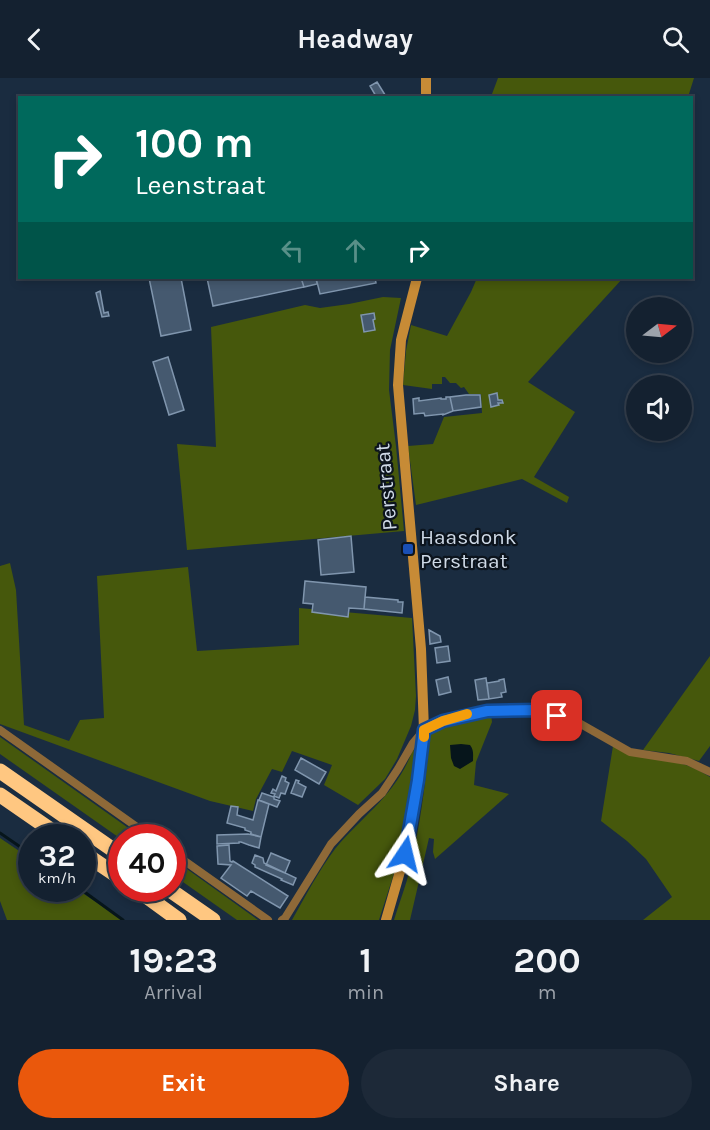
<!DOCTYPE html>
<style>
:root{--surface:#142130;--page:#1d2938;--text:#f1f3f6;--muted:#9da3ab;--line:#333e4c;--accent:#ea580c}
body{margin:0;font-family:Karla,sans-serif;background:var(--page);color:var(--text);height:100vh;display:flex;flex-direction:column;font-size:22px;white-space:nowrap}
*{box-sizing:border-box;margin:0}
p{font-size:20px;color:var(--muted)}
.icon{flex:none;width:33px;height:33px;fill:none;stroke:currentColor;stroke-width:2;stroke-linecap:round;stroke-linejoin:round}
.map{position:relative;height:842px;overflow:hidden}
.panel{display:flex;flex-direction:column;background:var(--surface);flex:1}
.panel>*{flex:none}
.hud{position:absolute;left:18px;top:18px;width:675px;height:183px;border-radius:0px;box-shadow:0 3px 9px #0003,0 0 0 2px var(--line);background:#00695c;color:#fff;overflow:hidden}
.needle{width:39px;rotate:74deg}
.fabs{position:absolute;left:626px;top:219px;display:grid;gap:12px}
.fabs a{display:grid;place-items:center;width:66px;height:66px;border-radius:50%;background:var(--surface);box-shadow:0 3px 9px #0003,0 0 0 2px var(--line);font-size:30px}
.speed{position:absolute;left:18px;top:746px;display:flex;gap:12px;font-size:30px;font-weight:700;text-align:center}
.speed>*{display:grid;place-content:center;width:78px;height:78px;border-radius:50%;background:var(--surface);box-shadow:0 3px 9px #0003,0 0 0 2px var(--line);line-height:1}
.speed small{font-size:15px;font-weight:400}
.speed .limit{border:9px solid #d22;background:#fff;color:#111}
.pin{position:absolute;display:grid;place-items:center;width:51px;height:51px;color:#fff;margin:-26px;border-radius:12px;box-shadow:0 3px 9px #0006}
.me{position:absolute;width:66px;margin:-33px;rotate:10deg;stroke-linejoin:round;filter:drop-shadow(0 0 4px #0008)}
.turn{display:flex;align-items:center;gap:21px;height:126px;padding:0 18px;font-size:27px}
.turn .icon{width:78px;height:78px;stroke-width:2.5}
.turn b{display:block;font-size:42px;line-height:51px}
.lanes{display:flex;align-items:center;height:57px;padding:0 18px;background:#0003;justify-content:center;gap:30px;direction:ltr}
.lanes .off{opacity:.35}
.eta{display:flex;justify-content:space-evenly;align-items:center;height:102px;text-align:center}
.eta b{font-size:36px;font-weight:700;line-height:42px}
.primary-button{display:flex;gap:12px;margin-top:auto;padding:12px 18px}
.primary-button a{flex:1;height:69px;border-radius:36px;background:var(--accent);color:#fff;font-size:24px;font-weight:700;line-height:69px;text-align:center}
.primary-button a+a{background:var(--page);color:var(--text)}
header{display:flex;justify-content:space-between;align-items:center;height:78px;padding:0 18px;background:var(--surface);font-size:27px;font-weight:700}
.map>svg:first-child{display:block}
.green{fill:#46580c}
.water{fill:#06151b}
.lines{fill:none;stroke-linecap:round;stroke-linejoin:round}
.stream{stroke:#06151b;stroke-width:3}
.building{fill:#45596f;stroke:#8096ae;stroke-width:1.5}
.street{stroke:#8e6938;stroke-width:8}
.secondary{stroke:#c78b36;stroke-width:10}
.highway{stroke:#ffc781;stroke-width:15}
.route-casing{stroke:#114b97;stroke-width:15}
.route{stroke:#1a73e8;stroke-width:10}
.slow{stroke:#f59e0b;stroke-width:10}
.transit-dot{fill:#1a4fb4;stroke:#0c141d;stroke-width:2}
.labels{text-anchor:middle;stroke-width:4.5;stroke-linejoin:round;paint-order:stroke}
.street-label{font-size:21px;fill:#cfdae7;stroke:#0c141d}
.poi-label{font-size:21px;fill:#cfdae7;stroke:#0c141d;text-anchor:start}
</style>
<header><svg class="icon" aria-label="back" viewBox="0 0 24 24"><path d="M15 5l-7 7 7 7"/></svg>Headway<svg class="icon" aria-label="search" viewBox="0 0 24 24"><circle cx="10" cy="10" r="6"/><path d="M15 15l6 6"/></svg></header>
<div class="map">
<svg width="710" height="842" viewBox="0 0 710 842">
<rect width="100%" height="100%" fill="#1a2c40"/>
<path class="green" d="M 498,0 L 694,0 L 688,19 L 488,19 L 492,16 Z
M 477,200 L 623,200 L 528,304 L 575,334 L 534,399 L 569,419 L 567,425 L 522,401 L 416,427 L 408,368 L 433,366 L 444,339 L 482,335 L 481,316 L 469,316 L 464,309 L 461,310 L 456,305 L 450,305 L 445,299 L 442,299 L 442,306 L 432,306 L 432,311 L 403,307 L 406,273 L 411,247 L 447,258 L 471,214 Z
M 383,219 L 401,220 L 390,272 L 389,312 L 396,368 L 404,453 L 187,472 L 177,366 L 216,369 L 211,249 L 305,227 L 320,230 L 349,226 Z
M 10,485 L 16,512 L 24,647 L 69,663 L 80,642 L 104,640 L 97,498 L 188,489 L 197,573 L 299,567 L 299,530 L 412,540 L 416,618 L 415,632 L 411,648 L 397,681 L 385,701 L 358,727 L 324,707 L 332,687 L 292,673 L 282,694 L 272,691 L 256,721 L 253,733 L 210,723 L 0,646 L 0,488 Z
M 710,578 L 710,668 L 699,683 L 669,675 L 643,672 Z
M 491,636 L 492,644 L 476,684 L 474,707 L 509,716 L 435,781 L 433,774 L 434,761 L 429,760 L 410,842 L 394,842 C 398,829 403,815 407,802 C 420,753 426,703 430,653 L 463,640 Z
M 0,659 L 141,759 L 122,759 L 121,761 L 0,676 Z
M 613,668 L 686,687 L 698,692 L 710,699 L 710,842 L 643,842 L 672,819 L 646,781 L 627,763 L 601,743 Z
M 414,672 L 416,673 L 404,755 L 396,789 L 379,842 L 292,842 C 305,819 319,792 335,771 C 363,737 395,718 412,674 Z
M 0,760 L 31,781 L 32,810 L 75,810 L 123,842 L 7,842 L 0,823 Z
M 173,781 L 258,842 L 237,842 L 173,797 Z"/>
<path class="water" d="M 461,666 L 470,667 C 474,672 473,677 473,683 L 460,691 L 454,688 L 451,680 L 450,667 Z"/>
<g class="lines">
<path class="stream" d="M 0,755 L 32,777
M 79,810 L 123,842"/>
</g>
<path class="building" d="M 377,4 L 387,20 L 377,20 L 370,8 Z
M 149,200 L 181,200 L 191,252 L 161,258 Z
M 207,200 L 301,200 L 304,209 L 213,228 Z
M 301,200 L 316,200 L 317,206 L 304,209 Z
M 316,200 L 375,200 L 376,205 L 320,216 Z
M 100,213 L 104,235 L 108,234 L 109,238 L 102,239 L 96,215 Z
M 374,235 L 375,241 L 373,242 L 375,252 L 364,254 L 361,237 Z
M 168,279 L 184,332 L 169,337 L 153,284 Z
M 497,315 L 498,322 L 502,322 L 503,325 L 498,325 L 499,327 L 491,329 L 489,317 Z
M 466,317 L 480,317 L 481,329 L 453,333 L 450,319 Z
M 446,319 L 450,319 L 453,333 L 443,337 L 443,336 L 425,338 L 424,335 L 414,336 L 413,321 L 419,320 L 419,323 L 441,320 L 441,321 L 446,321 Z
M 351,458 L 354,494 L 321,497 L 318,462 Z
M 305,503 L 366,509 L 364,531 L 349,530 L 348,539 L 312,534 L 313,526 L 303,525 Z
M 365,519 L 398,522 L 398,524 L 403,524 L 402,535 L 364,531 Z
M 429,552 L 440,558 L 441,564 L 430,566 Z
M 448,568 L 450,583 L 437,585 L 435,570 Z
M 448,599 L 451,614 L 439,617 L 436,602 Z
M 486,600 L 489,621 L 478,622 L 475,602 Z
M 504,601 L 506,614 L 501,615 L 502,619 L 489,621 L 487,605 L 499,603 L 499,602 Z
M 301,680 L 326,694 L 319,706 L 295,692 Z
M 282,698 L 286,700 L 285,703 L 289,705 L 285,716 L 281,715 L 279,720 L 274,718 L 275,716 L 271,715 L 273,711 L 276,713 Z
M 296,702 L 299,703 L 298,705 L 306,709 L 302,719 L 291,715 Z
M 262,715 L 274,719 L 274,721 L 280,723 L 277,729 L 259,722 Z
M 258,722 L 269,726 L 261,759 L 251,756 L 251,754 L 245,752 L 245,750 L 227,745 L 231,728 L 238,729 L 237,737 L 253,742 Z
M 248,756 L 261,759 L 259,770 L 249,767 L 241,764 L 239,764 L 239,765 L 217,766 L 217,757 Z
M 229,767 L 230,783 L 232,784 L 233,783 L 288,818 L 280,830 L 251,813 L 247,818 L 221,800 L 231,787 L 218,786 L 217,768 Z
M 271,775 L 290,783 L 285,795 L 266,787 Z
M 255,777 L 263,780 L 264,785 L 296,800 L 293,807 L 281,802 L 282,801 L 255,789 L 255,787 L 252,785 Z"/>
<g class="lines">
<path class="street" d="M 0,652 L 151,759
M 172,774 L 268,842
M 282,842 L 285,840 L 331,766 L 359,736 L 382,715 L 398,691 L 413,665 L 424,652 L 443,643 L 487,632 L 539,632 L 579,645 L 630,674 L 687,683 L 710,694"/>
<path class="secondary" d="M 426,20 L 426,0
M 386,842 L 405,776 L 418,702 L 424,652 L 421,571 L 398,307 L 401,262 L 417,200"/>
<path class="highway" d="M 0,693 L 122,778
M 0,717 L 61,759
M 82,774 L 122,801
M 135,810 L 179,842
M 167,810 L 213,842"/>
</g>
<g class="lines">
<g class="route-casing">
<path id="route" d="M 405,776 L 418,702 L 424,652 L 443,643 L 487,633 L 539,632 L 557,638"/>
</g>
<use href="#route" class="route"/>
<path class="slow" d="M 424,659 L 424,652 L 443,643 L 467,636"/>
</g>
<rect class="transit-dot" x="402" y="465" width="12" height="12" rx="3"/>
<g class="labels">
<g class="street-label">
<text transform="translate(386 409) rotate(-95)" y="7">Perstraat</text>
</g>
<g class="poi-label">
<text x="420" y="466">Haasdonk<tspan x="420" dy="24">Perstraat</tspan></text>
</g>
</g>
</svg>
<div class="fabs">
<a><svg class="needle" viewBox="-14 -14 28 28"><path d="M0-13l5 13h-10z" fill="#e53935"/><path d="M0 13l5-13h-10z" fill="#9da3ab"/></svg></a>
<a><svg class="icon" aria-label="sound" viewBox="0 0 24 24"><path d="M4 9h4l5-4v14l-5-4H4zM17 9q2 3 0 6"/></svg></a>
</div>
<div class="speed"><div>32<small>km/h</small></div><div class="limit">40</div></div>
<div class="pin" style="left:557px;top:638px;background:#d93025"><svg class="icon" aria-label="arrive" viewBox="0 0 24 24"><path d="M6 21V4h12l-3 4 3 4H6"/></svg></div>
<svg class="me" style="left:405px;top:776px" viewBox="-20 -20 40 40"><path d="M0-17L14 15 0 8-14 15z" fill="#1a73e8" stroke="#fff" stroke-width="4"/></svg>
<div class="hud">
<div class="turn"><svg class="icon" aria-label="right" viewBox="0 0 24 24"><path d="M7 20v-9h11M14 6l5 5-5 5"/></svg><div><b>100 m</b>Leenstraat</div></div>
<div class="lanes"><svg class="icon off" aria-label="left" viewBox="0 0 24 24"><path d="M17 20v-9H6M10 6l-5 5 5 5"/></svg><svg class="icon off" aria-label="ahead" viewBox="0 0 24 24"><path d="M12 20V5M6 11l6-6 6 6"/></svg><svg class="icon" aria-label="right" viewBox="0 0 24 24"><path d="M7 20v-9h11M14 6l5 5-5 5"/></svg></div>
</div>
</div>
<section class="panel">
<div class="eta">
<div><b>19:23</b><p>Arrival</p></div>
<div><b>1</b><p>min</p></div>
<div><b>200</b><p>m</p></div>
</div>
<div class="primary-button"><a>Exit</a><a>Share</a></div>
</section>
